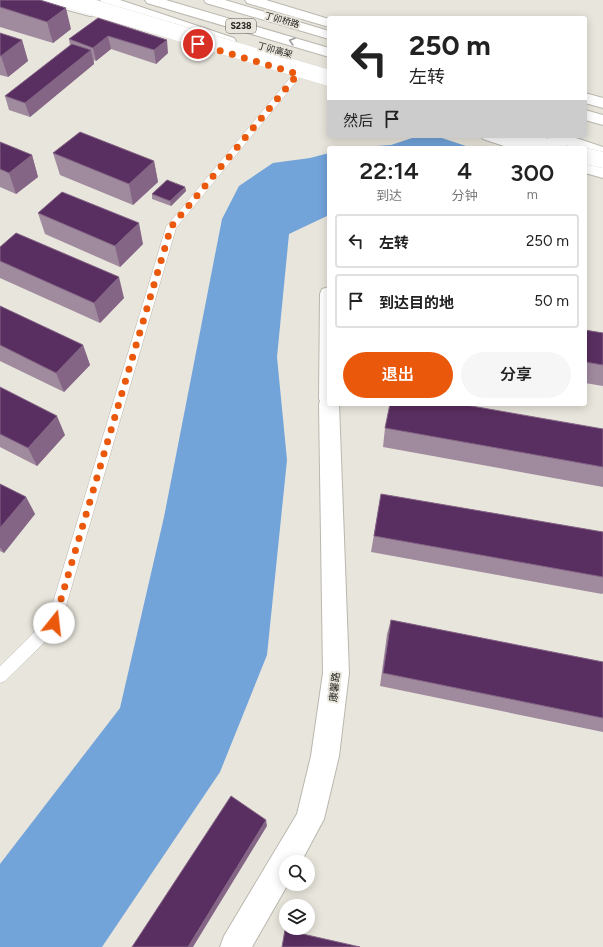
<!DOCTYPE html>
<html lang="zh">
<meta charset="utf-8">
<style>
:root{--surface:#fff;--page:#f6f6f6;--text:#222;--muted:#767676;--line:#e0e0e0;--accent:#ea580c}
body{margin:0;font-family:Figtree,"Noto Sans SC",sans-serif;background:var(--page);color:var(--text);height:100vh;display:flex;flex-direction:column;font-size:15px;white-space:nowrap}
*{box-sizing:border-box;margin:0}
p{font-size:13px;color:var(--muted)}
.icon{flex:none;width:22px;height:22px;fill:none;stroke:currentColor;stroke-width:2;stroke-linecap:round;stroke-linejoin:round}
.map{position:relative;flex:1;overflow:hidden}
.drawer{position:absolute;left:327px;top:146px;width:260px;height:260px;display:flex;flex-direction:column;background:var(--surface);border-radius:4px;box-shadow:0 2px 10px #0003}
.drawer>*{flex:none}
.banner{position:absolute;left:327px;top:16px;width:260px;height:122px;border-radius:4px;box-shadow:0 2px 10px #0003;background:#fff;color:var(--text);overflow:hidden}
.fabs{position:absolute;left:279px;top:855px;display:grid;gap:8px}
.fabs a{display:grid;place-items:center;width:36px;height:36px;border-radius:50%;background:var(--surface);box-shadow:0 2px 10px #0003;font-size:20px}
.pin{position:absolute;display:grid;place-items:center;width:34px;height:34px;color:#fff;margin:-17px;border:2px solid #fff;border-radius:50%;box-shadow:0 1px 4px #0007}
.me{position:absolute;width:44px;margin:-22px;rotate:16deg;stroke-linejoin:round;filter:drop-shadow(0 0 3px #0008)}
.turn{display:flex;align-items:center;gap:14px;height:84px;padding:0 16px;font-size:18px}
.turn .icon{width:52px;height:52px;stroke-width:2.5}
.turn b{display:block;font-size:28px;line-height:34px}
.then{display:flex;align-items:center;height:38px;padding:0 16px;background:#0003;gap:8px;font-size:15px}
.eta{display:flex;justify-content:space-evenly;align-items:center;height:68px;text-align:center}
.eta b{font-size:24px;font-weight:600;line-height:28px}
.cta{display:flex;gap:8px;margin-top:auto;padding:8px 16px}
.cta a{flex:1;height:46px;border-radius:24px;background:var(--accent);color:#fff;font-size:16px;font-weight:600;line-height:46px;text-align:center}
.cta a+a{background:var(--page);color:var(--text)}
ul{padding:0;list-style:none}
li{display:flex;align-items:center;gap:12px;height:54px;margin:0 8px 6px;padding:0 8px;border:2px solid var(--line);border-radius:4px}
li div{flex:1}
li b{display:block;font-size:15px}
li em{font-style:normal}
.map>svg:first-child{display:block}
.water{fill:#72a3d9}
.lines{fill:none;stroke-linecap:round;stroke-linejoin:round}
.service-casing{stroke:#bab7ae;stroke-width:1}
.minor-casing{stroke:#bab7ae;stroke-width:2}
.primary-casing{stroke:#bab7ae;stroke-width:2}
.trunk-casing{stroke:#bab7ae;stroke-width:2}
.service{fill:#fff;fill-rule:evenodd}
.minor{fill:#fff;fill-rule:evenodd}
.primary{fill:#fff;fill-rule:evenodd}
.trunk{fill:#fff;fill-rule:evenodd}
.trunk-bridge-casing{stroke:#bab7ae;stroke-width:16;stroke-linecap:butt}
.trunk-bridge{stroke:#fff;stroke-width:16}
.wall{fill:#a08a9e}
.shaded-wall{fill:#846585}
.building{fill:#592e60;stroke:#846585}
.oneway{stroke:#9c9c9a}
.route{stroke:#ea580c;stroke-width:7;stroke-dasharray:0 12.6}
.labels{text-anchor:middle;stroke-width:4;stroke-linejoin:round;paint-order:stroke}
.far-street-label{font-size:9px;fill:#24231f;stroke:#e8e5dc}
.shield{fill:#e8e5dc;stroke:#5f5d58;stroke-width:1}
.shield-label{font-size:9px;font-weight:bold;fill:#24231f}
.street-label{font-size:10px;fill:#24231f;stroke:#e8e5dc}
</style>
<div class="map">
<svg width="603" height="947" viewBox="0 0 603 947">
<rect width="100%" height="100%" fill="#e8e5dc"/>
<path class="water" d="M 418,136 L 436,136 L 472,148 L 346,148 L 391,145 Z
M 329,153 L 329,215 L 289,234 L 277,357 L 287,460 L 267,655 L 220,772 L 102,947 L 0,947 L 0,864 L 120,708 L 164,517 L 222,219 L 239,186 L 273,163 L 310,158 Z"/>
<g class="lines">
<g class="service-casing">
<path id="service" d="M 306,64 L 310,67 L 301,76 L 176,228 L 61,623 L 59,628 L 5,681 L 0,683 L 0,666 L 48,619 L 166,227 L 295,72 Z"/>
</g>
<g class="minor-casing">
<path id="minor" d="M 40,0 L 62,0 L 95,9 L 97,12 L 95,15 L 90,16 L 42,3 Z
M 245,0 L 266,0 L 329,19 L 329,27 L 247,3 Z
M 585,93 L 603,98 L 603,108 L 585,103 Z
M 481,136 L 505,136 L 532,144 L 534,148 L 510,148 L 483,139 Z
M 585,163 L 603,168 L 603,178 L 585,173 Z
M 329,287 L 329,404 L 339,404 L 349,673 L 339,756 L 324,819 L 301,862 L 286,862 L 286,884 L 288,884 L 252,947 L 220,947 L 224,936 L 297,814 L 311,756 L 323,673 L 319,404 L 320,401 L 319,399 L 320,294 L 322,289 Z"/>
</g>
<g class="primary-casing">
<path id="primary" d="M 100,0 L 120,0 L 234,38 L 236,41 L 234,44 L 229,45 L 224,44 L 102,3 Z
M 204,0 L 225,0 L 329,31 L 329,39 L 206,3 Z
M 585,110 L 603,115 L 603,125 L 585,120 Z
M 514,136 L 539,136 L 566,144 L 568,148 L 543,148 L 516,139 Z"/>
</g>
<g class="trunk-casing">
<path id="trunk" d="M 145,0 L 166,0 L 329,48 L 329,57 L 147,3 Z
M 500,136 L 526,136 L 556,144 L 558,148 L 532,148 L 502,139 Z
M 546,136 L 570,136 L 603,147 L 603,157 L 585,152 L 585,148 L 574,148 L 548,139 Z"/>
</g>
<use href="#service" class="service"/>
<use href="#minor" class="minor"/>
<use href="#primary" class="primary"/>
<use href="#trunk" class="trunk"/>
<g class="trunk-bridge-casing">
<path id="trunk-bridge" d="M 68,0 L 329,78
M 585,156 L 603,160"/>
</g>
<use href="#trunk-bridge" class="trunk-bridge"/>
</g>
<path class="wall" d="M 0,0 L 71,29 L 53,43 L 0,27 Z
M 98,18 L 168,53 L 156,64 L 111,49 L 96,61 L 94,60 L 94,64 L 30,117 L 9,110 L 5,96 L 70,45 L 69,39 Z
M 0,33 L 22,40 L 28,61 L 8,77 L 0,75 Z
M 0,142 L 32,155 L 38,177 L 16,194 L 0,187 Z
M 53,153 L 154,161 L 158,182 L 133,205 L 60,175 Z
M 185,187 L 186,191 L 171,206 L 152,199 L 152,194 Z
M 38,213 L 143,244 L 120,267 L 45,234 Z
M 0,247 L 124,298 L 100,323 L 0,278 Z
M 0,306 L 83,345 L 90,365 L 64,392 L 0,361 Z
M 585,330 L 603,333 L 603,386 L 585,383 Z
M 0,387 L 65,435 L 37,466 L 0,447 Z
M 385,428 L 603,429 L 603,487 L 383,447 Z
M 0,484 L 26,497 L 35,514 L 4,553 L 0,551 Z
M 381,494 L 603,532 L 603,593 L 602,594 L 371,552 Z
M 391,620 L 603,662 L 603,732 L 380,686 L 387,634 Z"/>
<path class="shaded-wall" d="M 66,8 L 71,29 L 53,43 L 47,22 Z
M 108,36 L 111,49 L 96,61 L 93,48 Z
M 22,40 L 28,61 L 8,77 L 1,56 Z
M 167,40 L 168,53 L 156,64 L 154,50 Z
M 91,50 L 94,64 L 30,117 L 25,103 Z
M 32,155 L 38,177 L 16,194 L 9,173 Z
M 154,161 L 158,182 L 133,205 L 129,184 Z
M 185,187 L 186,191 L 171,206 L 170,201 Z
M 139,223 L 143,244 L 120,267 L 115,246 Z
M 119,277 L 124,298 L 100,323 L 94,303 Z
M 83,345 L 90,365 L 64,392 L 56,373 Z
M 57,416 L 65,435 L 37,466 L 28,448 Z
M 26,497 L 35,514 L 4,553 L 0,547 L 0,528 Z
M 266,820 L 267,826 L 193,947 L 188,947 Z"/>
<path class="building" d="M 0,0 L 40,0 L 66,8 L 47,22 L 0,7 Z
M 98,18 L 167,40 L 154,50 L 108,36 L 93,48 L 69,39 Z
M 0,33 L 22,40 L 1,56 L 0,56 Z
M 72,44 L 91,50 L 25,103 L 5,96 Z
M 80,132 L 154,161 L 129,184 L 53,153 Z
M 0,142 L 32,155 L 9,173 L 0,169 Z
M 167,180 L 185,187 L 170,201 L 152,194 Z
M 62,192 L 139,223 L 115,246 L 38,213 Z
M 16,233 L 119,277 L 94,303 L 0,261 L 0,247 Z
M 0,306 L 83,345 L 56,373 L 0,345 Z
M 585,330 L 603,333 L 603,365 L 585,362 Z
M 0,387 L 57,416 L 28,448 L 0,434 Z
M 390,404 L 460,404 L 603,429 L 603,467 L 385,428 Z
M 0,484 L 26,497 L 0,528 Z
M 381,494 L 603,532 L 603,577 L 374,536 Z
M 391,620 L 603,662 L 603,718 L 383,673 Z
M 231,796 L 266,820 L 188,947 L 132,947 Z
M 285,930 L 360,947 L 282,947 Z"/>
<defs><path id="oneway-chevron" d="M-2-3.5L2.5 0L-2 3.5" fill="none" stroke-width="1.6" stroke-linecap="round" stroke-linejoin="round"/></defs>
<use class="oneway" href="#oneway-chevron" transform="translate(292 41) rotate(-163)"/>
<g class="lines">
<path class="route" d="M 54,623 L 171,227 L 298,74 L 198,44"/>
</g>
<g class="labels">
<g class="far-street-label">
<text transform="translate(282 20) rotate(16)" y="3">丁卯桥路</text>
<text transform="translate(275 50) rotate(16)" y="3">丁卯高架</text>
</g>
<rect class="shield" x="226" y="19" width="30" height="14" rx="3"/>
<g class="shield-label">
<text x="241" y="29">S238</text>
</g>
<g class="street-label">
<text transform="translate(334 687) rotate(-84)" y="4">康馨路</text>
</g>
</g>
</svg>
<div class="fabs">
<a><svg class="icon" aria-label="search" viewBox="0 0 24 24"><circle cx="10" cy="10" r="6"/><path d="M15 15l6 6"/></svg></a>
<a><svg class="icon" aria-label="layers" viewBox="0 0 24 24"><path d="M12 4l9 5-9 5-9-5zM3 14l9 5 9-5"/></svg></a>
</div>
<div class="pin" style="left:198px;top:44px;background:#d93025"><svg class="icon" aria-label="arrive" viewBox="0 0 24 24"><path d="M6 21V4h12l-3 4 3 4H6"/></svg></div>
<svg class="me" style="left:54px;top:623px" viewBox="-20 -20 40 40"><circle r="19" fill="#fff"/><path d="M0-13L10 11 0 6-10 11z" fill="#ea580c"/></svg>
<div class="banner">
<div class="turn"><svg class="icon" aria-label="left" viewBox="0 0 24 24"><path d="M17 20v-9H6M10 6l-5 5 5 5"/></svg><div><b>250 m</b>左转</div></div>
<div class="then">然后<svg class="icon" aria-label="arrive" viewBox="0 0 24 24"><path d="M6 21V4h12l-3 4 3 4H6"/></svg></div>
</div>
<section class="drawer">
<div class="eta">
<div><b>22:14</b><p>到达</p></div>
<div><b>4</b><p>分钟</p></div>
<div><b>300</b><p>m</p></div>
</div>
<ul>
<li><svg class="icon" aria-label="left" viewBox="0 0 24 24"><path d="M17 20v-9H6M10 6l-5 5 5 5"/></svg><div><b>左转</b></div><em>250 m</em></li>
<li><svg class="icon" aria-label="arrive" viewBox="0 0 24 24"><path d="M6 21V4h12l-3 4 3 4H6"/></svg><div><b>到达目的地</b></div><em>50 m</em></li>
</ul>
<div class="cta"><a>退出</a><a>分享</a></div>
</section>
</div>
